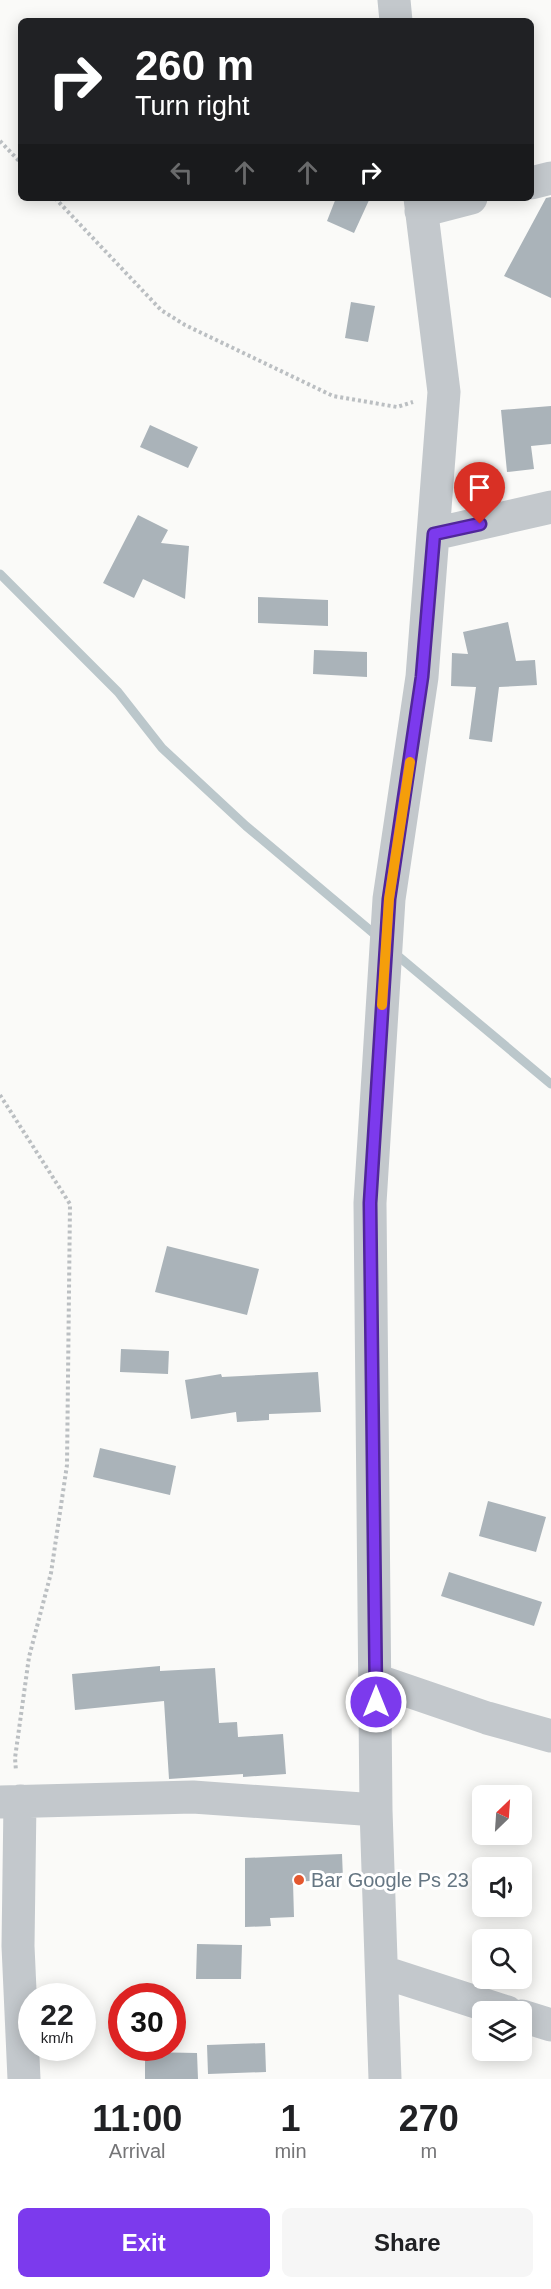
<!DOCTYPE html>
<style>
:root{--surface:#fff;--page:#f6f6f6;--text:#202124;--muted:#757577;--accent:#7c3aed}
body{margin:0;font-family:Arial,sans-serif;background:var(--page);color:var(--text);height:100vh;display:flex;flex-direction:column;font-size:22px;white-space:nowrap}
*{box-sizing:border-box;margin:0}
p{font-size:20px;color:var(--muted)}
.icon{flex:none;width:33px;height:33px;fill:none;stroke:currentColor;stroke-width:2;stroke-linecap:round;stroke-linejoin:round}
.map{position:relative;height:2079px;overflow:hidden}
.details{display:flex;flex-direction:column;background:var(--surface);flex:1}
.details>*{flex:none}
.guide{position:absolute;left:18px;top:18px;width:516px;height:183px;border-radius:9px;box-shadow:0 3px 15px #0003;background:#202124;color:#fff;overflow:hidden}
.needle{width:39px;rotate:25deg}
.controls{position:absolute;left:472px;top:1785px;display:grid;gap:12px}
.controls a{display:grid;place-items:center;width:60px;height:60px;border-radius:9px;background:var(--surface);box-shadow:0 3px 15px #0003;font-size:30px}
.speed{position:absolute;left:18px;top:1983px;display:flex;gap:12px;font-size:30px;font-weight:700;text-align:center}
.speed>*{display:grid;place-content:center;width:78px;height:78px;border-radius:50%;background:var(--surface);box-shadow:0 3px 15px #0003;line-height:1}
.speed small{font-size:15px;font-weight:400}
.speed .limit{border:9px solid #d22;background:#fff;color:#111}
.pin{position:absolute;display:grid;place-items:center;width:51px;height:51px;color:#fff;margin:-62px -26px;border-radius:50% 50% 50% 0;rotate:-45deg;box-shadow:0 0 6px #0007}
.pin .icon{rotate:45deg}
.me{position:absolute;width:66px;margin:-33px;rotate:0deg;stroke-linejoin:round;filter:drop-shadow(0 0 4px #0008)}
.turn{display:flex;align-items:center;gap:21px;height:126px;padding:0 18px;font-size:27px}
.turn .icon{width:78px;height:78px;stroke-width:2.5}
.turn b{display:block;font-size:42px;line-height:51px}
.lanes{display:flex;align-items:center;height:57px;padding:0 18px;background:#0003;justify-content:center;gap:30px;direction:ltr}
.lanes .off{opacity:.35}
.eta{display:flex;justify-content:space-evenly;align-items:center;height:102px;text-align:center}
.eta b{font-size:36px;font-weight:700;line-height:42px}
.button{display:flex;gap:12px;margin-top:auto;padding:12px 18px}
.button a{flex:1;height:69px;border-radius:9px;background:var(--accent);color:#fff;font-size:24px;font-weight:700;line-height:69px;text-align:center}
.button a+a{background:var(--page);color:var(--text)}
.map>svg:first-child{display:block}
.lines{fill:none;stroke-linecap:round;stroke-linejoin:round}
.stream{stroke:#bbc7cb;stroke-width:9}
.building{fill:#aab3b9}
.path{stroke:#bbbfc2;stroke-width:4;stroke-dasharray:3 3;stroke-linecap:butt}
.minor{stroke:#c3c8cc;stroke-width:33}
.route-casing{stroke:#51269a;stroke-width:15}
.route{stroke:#7c3aed;stroke-width:10}
.slow{stroke:#f59e0b;stroke-width:10}
.poi-dot{fill:#e4572e;stroke:#fff;stroke-width:2}
.labels{text-anchor:middle;stroke-width:6;stroke-linejoin:round;paint-order:stroke}
.poi-label{font-size:20px;fill:#657683;stroke:#fff;text-anchor:start}
</style>
<div class="map">
<svg width="551" height="2079" viewBox="0 0 551 2079">
<rect width="100%" height="100%" fill="#fafaf8"/>
<g class="lines">
<path class="stream" d="M 0,574 L 118,692 L 162,748 L 246,826 L 378,937
M 392,951 L 551,1084"/>
</g>
<path class="building" d="M 551,197 L 551,298 L 504,276 L 546,198 Z
M 336,198 L 370,198 L 354,233 L 327,221 Z
M 351,302 L 375,306 L 368,342 L 345,338 Z
M 551,406 L 551,444 L 531,446 L 534,469 L 507,472 L 501,410 Z
M 150,425 L 198,447 L 188,468 L 140,447 Z
M 138,515 L 168,530 L 161,543 L 189,546 L 185,599 L 143,579 L 134,598 L 103,583 Z
M 258,597 L 328,600 L 328,626 L 258,623 Z
M 508,622 L 516,661 L 535,660 L 537,685 L 499,687 L 492,742 L 469,739 L 476,687 L 451,686 L 452,653 L 468,654 L 463,632 Z
M 314,650 L 367,652 L 367,677 L 313,674 Z
M 167,1246 L 259,1269 L 247,1315 L 155,1292 Z
M 121,1349 L 169,1351 L 168,1374 L 120,1372 Z
M 318,1372 L 321,1412 L 269,1414 L 269,1420 L 237,1422 L 236,1412 L 191,1419 L 185,1380 L 221,1374 L 222,1377 Z
M 100,1448 L 176,1466 L 170,1495 L 93,1477 Z
M 488,1501 L 546,1517 L 536,1552 L 479,1536 Z
M 449,1572 L 542,1602 L 534,1626 L 441,1596 Z
M 160,1666 L 160,1671 L 215,1668 L 219,1723 L 237,1722 L 238,1737 L 283,1734 L 286,1774 L 243,1777 L 243,1774 L 169,1779 L 164,1701 L 75,1710 L 72,1674 Z
M 342,1854 L 343,1879 L 293,1882 L 294,1917 L 270,1918 L 271,1926 L 245,1927 L 245,1858 Z
M 197,1944 L 242,1945 L 241,1979 L 196,1979 Z
M 265,2043 L 266,2072 L 208,2074 L 207,2045 Z
M 145,2052 L 197,2053 L 198,2079 L 145,2079 Z"/>
<g class="lines">
<path class="path" d="M 0,141 L 21,163
M 55,198 L 161,310 L 185,325 L 333,396 L 397,407 L 413,402
M 0,1095 L 70,1204 L 67,1465 L 51,1573 L 29,1657 L 15,1758 L 16,1771"/>
<path class="minor" d="M 394,0 L 396,21
M 531,183 L 551,178
M 421,211 L 471,198
M 434,534 L 551,507
M 376,1680 L 487,1718 L 551,1736
M 20,1801 L 18,1946 L 24,2079
M 0,1802 L 193,1797 L 376,1810
M 383,1972 L 507,2012
M 522,2016 L 551,2025
M 385,2079 L 376,1810 L 370,1203 L 389,899 L 422,677 L 444,392 L 420,198"/>
</g>
<g class="lines">
<g class="route-casing">
<path id="route" d="M 376,1702 L 370,1203 L 389,899 L 422,677 L 434,534 L 480,524"/>
</g>
<use href="#route" class="route"/>
<path class="slow" d="M 382,1005 L 389,899 L 410,762"/>
</g>
<circle class="poi-dot" cx="299" cy="1880" r="6"/>
<g class="labels">
<g class="poi-label">
<text x="311" y="1887">Bar Google Ps 23</text>
</g>
</g>
</svg>
<div class="controls">
<a><svg class="needle" viewBox="-14 -14 28 28"><path d="M0-13l5 13h-10z" fill="#e53935"/><path d="M0 13l5-13h-10z" fill="#757577"/></svg></a>
<a><svg class="icon" aria-label="sound" viewBox="0 0 24 24"><path d="M4 9h4l5-4v14l-5-4H4zM17 9q2 3 0 6"/></svg></a>
<a><svg class="icon" aria-label="search" viewBox="0 0 24 24"><circle cx="10" cy="10" r="6"/><path d="M15 15l6 6"/></svg></a>
<a><svg class="icon" aria-label="layers" viewBox="0 0 24 24"><path d="M12 4l9 5-9 5-9-5zM3 14l9 5 9-5"/></svg></a>
</div>
<div class="speed"><div>22<small>km/h</small></div><div class="limit">30</div></div>
<div class="pin" style="left:480px;top:524px;background:#d93025"><svg class="icon" aria-label="arrive" viewBox="0 0 24 24"><path d="M6 21V4h12l-3 4 3 4H6"/></svg></div>
<svg class="me" style="left:376px;top:1702px" viewBox="-20 -20 40 40"><circle r="17" fill="#7c3aed" stroke="#fff" stroke-width="3"/><path d="M0-11L8 9 0 5-8 9z" fill="#fff"/></svg>
<div class="guide">
<div class="turn"><svg class="icon" aria-label="right" viewBox="0 0 24 24"><path d="M7 20v-9h11M14 6l5 5-5 5"/></svg><div><b>260 m</b>Turn right</div></div>
<div class="lanes"><svg class="icon off" aria-label="left" viewBox="0 0 24 24"><path d="M17 20v-9H6M10 6l-5 5 5 5"/></svg><svg class="icon off" aria-label="ahead" viewBox="0 0 24 24"><path d="M12 20V5M6 11l6-6 6 6"/></svg><svg class="icon off" aria-label="ahead" viewBox="0 0 24 24"><path d="M12 20V5M6 11l6-6 6 6"/></svg><svg class="icon" aria-label="right" viewBox="0 0 24 24"><path d="M7 20v-9h11M14 6l5 5-5 5"/></svg></div>
</div>
</div>
<section class="details">
<div class="eta">
<div><b>11:00</b><p>Arrival</p></div>
<div><b>1</b><p>min</p></div>
<div><b>270</b><p>m</p></div>
</div>
<div class="button"><a>Exit</a><a>Share</a></div>
</section>
